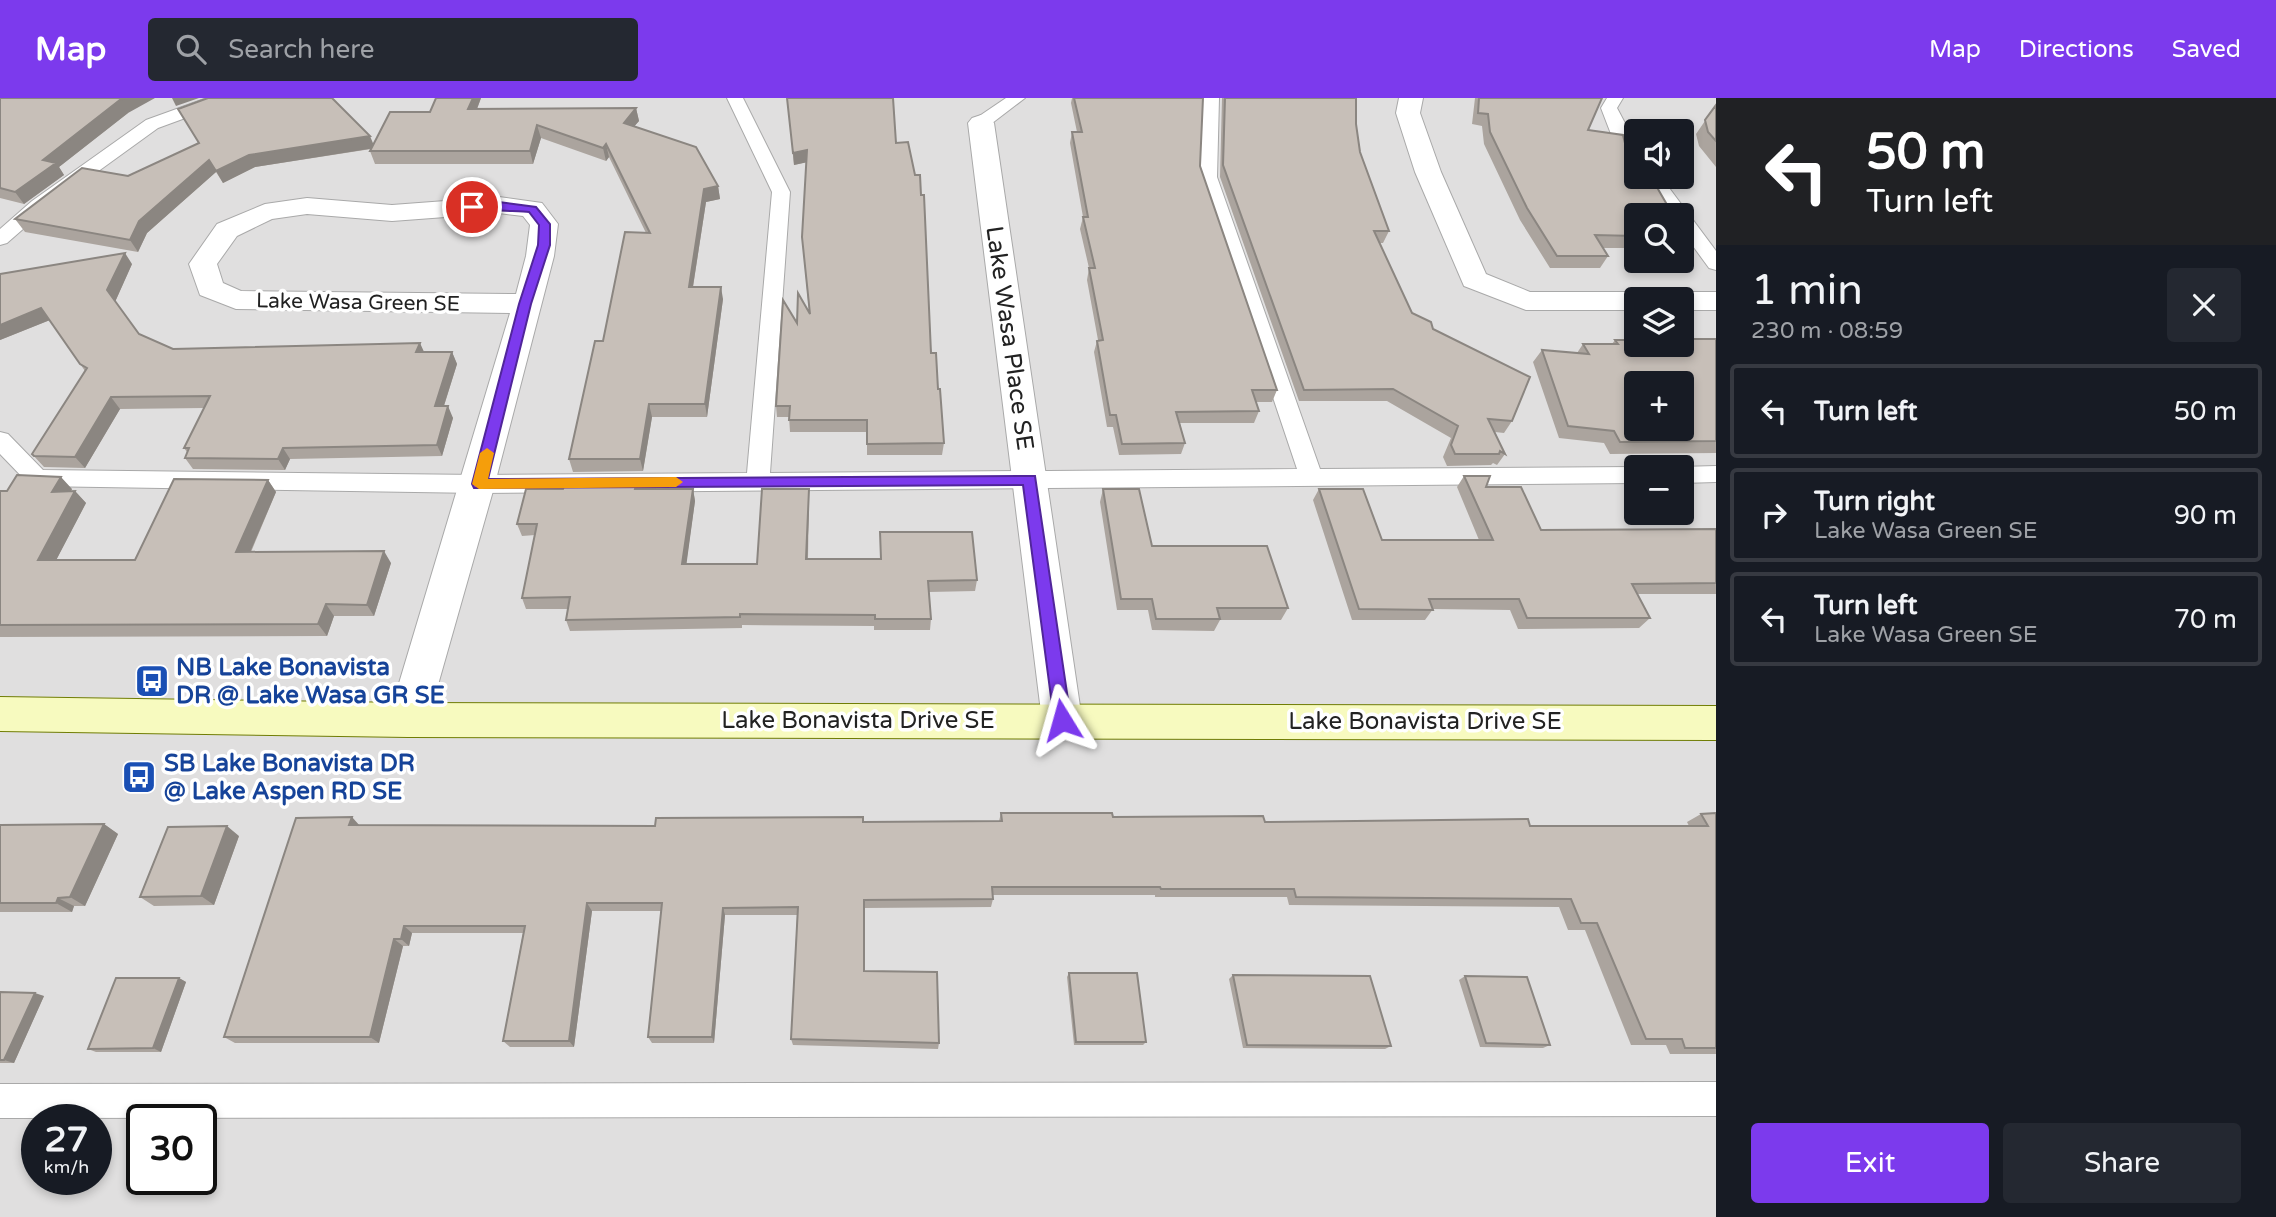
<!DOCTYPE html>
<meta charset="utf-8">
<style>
:root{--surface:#171b24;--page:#242831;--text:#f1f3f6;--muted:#9ea1a6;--line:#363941;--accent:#7c3aed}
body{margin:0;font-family:"Varela Round",sans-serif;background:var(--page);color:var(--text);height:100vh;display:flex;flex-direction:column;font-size:26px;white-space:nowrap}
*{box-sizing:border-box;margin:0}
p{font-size:23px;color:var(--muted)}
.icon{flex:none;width:38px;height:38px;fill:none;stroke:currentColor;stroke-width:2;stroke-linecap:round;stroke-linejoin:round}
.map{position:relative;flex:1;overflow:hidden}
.details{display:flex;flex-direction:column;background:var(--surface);width:560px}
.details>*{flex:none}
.banner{background:#202124;color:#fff;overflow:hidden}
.controls{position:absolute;left:1624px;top:21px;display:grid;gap:14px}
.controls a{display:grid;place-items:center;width:70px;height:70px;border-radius:7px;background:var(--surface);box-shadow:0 4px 10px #0003;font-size:35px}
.speed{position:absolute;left:21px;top:1006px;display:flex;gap:14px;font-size:35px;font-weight:700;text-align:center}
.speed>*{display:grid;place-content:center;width:91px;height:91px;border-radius:50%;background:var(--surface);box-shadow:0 4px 10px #0003;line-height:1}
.speed small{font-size:18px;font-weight:400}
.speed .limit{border:4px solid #111;border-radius:10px;background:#fff;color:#111}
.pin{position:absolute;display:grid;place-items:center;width:60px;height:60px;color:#fff;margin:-30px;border:4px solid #fff;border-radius:50%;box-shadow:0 2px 7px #0007}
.me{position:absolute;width:77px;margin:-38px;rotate:352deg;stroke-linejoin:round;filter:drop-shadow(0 0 5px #0008)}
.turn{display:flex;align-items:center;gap:24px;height:147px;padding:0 35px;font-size:32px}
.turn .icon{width:91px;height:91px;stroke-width:2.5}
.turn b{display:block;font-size:49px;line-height:60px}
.round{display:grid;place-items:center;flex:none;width:74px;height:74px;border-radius:7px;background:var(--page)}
.headline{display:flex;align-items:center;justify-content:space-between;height:119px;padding:0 35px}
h1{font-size:42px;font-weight:600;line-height:52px}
.action{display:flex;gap:14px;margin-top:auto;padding:14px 35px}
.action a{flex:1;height:80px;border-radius:7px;background:var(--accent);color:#fff;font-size:28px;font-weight:600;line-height:80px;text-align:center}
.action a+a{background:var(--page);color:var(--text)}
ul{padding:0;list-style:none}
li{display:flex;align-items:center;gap:21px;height:94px;margin:0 14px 10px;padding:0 21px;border:4px solid var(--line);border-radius:7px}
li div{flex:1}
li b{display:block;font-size:26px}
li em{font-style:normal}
header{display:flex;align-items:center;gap:42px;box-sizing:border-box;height:98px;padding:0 35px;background:var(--accent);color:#fff}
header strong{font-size:33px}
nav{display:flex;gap:38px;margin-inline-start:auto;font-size:24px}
.search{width:490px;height:63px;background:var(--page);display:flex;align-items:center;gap:18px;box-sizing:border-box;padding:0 24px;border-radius:7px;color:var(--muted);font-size:26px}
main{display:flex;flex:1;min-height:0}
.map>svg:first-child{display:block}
.residential{fill:#e0dfdf;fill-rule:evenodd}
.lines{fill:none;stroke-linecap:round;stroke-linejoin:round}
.lane-casing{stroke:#a9a9a9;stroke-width:2}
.street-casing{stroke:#a9a9a9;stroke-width:2}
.secondary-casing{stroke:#707d05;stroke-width:2}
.lane{fill:#fff;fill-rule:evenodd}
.street{fill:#fff;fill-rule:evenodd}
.secondary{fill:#f7fabf;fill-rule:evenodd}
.wall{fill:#aba49e}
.shaded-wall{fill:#8b8681}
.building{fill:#c7bfb8;stroke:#8b8681;stroke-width:2;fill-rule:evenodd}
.route{fill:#7c3aed;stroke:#51269a;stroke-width:2}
.slow{fill:#f59e0b}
.labels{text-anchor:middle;stroke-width:7;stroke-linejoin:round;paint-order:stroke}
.far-street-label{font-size:21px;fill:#222;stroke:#fff}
.street-label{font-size:24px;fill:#222;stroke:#fff}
.transit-label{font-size:24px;font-weight:bold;fill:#164399;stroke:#fff;text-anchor:start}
</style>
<header>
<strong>Map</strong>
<div class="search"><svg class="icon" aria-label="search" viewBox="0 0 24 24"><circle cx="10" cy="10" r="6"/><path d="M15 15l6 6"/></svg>Search here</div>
<nav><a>Map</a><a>Directions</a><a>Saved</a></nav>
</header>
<main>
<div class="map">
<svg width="1716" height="1119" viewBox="0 0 1716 1119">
<rect width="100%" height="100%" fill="#f2efe9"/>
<path class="residential" d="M 0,0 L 1716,0 L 1716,1119 L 0,1119 ZM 1636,33 L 1682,33 L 1682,79 L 1636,79 ZM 1636,117 L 1682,117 L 1682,163 L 1636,163 ZM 1636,201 L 1682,201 L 1682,247 L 1636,247 ZM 1636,285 L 1682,285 L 1682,331 L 1636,331 ZM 1636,369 L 1682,369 L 1682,415 L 1636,415 ZM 37,1022 L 96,1022 L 96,1082 L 37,1082 ZM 142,1022 L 201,1022 L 201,1082 L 142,1082 Z"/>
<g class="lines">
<g class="lane-casing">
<path id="lane" d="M 207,0 L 231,0 L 229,4 L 158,30 L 46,111 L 7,145 L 0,147 L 0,131 L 32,103 L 146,22 Z
M 727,0 L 743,0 L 790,94 L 770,375 L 1297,371 L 1199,79 L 1203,0 L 1219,0 L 1217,79 L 1320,371 L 1636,369 L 1638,369 L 1636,385 L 479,395 L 37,388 L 29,386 L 0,356 L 0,334 L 8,336 L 43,372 L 479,377 L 747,375 L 772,94 Z
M 1006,0 L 1025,0 L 987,29 L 975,29 L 972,25 L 975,21 Z
M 1607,0 L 1623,0 L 1617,10 L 1636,46 L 1636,63 L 1630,62 L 1611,36 L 1601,10 Z
M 1643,79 L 1661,79 L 1716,153 L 1716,172 L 1709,170 L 1682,133 L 1682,117 L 1671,117 Z
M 1716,368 L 1716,384 L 1682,385 L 1680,369 Z
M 1716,984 L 1716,1018 L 0,1020 L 0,986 Z"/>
</g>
<g class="street-casing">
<path id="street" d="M 1399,0 L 1423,0 L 1420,15 L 1441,74 L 1486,176 L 1530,194 L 1636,194 L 1646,196 L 1650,201 L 1636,201 L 1636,212 L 1526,212 L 1464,188 L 1415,74 L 1396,15 Z
M 981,17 L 990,20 L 994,25 L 1082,622 L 1076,634 L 1062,639 L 1048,634 L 1042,622 L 968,25 L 972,20 Z
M 499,99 L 542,105 L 558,126 L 554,158 L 493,393 L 428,622 L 422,634 L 408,639 L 394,634 L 388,622 L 510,215 L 236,211 L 200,197 L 189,166 L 217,126 L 265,106 L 307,100 L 392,107 ZM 499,115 L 523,118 L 530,127 L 526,158 L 516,196 L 241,193 L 223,185 L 217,166 L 237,138 L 272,121 L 307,116 L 392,123 Z
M 1682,194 L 1716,194 L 1716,212 L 1682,212 L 1682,201 L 1668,201 L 1672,196 Z"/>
</g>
<g class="secondary-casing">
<path id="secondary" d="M 0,599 L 408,605 L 1716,608 L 1716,642 L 408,639 L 0,633 Z"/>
</g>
<use href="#lane" class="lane"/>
<use href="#street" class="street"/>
<use href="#secondary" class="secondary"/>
</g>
<path class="wall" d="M 0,0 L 128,15 L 59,69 L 64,77 L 24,106 L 0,100 Z
M 436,0 L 481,0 L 477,11 L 636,10 L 639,23 L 634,28 L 718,88 L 720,101 L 706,104 L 693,189 L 723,201 L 707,319 L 652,319 L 643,373 L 573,374 L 569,361 L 603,243 L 646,135 L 609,59 L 606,63 L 541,40 L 533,66 L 375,66 L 370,53 L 371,51 L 255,69 L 223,85 L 216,74 L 147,135 L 138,154 L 25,134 L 15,121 L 128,78 L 199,45 L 178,11 L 373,47 L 430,14 Z
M 787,0 L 896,45 L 938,291 L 944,345 L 942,357 L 867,357 L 867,334 L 790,334 L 789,319 L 777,319 L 776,308 L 797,225 L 809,214 L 802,139 L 807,64 L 794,67 Z
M 1072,0 L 1203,0 L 1200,68 L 1277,292 L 1272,304 L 1256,304 L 1259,313 L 1254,325 L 1180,325 L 1185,345 L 1181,356 L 1119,357 L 1113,329 L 1107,329 L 1094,254 L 1097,243 L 1098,242 L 1087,182 L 1089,170 L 1080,131 L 1083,119 L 1070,45 L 1072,34 L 1077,34 L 1071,5 Z
M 1222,0 L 1356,0 L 1356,26 L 1360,54 L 1389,133 L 1383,145 L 1379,145 L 1412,215 L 1433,231 L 1512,323 L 1504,335 L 1495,334 L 1505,356 L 1497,367 L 1493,365 L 1491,367 L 1447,368 L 1443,359 L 1451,340 L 1387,303 L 1299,303 L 1220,79 Z
M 1475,0 L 1602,0 L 1588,32 L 1636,117 L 1636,150 L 1603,150 L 1608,158 L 1600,170 L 1550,170 L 1520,122 L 1484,46 L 1482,28 L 1472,26 Z
M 1716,7 L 1716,69 L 1699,48 L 1696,36 Z
M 132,166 L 115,204 L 139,236 L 173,251 L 452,254 L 457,266 L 444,308 L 453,320 L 442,358 L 290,361 L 285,372 L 193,371 L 185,360 L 187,354 L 184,350 L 204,310 L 120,311 L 85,370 L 44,369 L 32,356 L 85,273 L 50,222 L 0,242 L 0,176 Z
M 1716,241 L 1716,355 L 1610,356 L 1604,345 L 1559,340 L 1533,264 L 1542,252 L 1577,255 L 1583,246 L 1612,246 L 1615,242 Z
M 1464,378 L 1486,389 L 1541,432 L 1716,431 L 1716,496 L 1637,496 L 1650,520 L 1639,530 L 1518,531 L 1510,512 L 1433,511 L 1425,522 L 1352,522 L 1313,402 L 1319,391 L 1382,442 L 1479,442 L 1457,389 Z
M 268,382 L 276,394 L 251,454 L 391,465 L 374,518 L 334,518 L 327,538 L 0,539 L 0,393 L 72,391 L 71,393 L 75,393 L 86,405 L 56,462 L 135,462 Z
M 638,391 L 693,391 L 695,403 L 686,466 L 757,466 L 809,391 L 808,461 L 880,461 L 880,434 L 977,482 L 975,493 L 929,494 L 931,521 L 930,532 L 874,532 L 874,528 L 742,527 L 742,530 L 570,533 L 566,522 L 568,511 L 526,511 L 522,500 L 535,437 L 522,438 L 517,426 Z
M 1103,391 L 1152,448 L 1288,510 L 1281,522 L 1220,522 L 1214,533 L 1152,532 L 1148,512 L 1117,512 L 1100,404 Z
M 1001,715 L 1265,724 L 1530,728 L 1689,728 L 1687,724 L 1701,716 L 1716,715 L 1716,956 L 1670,956 L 1666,947 L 1631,947 L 1585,832 L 1568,832 L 1559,809 L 1289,807 L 1287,799 L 1155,799 L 1155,797 L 993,797 L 993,801 L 991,809 L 864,810 L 864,873 L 939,945 L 938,951 L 793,947 L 791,941 L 797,817 L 725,817 L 714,945 L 652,945 L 648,939 L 661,813 L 592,813 L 574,949 L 510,949 L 503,943 L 523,835 L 412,835 L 409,848 L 403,848 L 379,945 L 235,945 L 224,939 L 360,727 L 655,728 L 863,724 L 999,723 Z
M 104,726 L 118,736 L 85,808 L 74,808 L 72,814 L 0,814 L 0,727 Z
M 239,738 L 214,807 L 154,808 L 140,799 Z
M 1069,875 L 1146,944 L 1143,947 L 1074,947 L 1067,879 Z
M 1233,877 L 1391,948 L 1385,951 L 1243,950 L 1229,881 Z
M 1465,878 L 1550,947 L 1543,950 L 1480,949 L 1459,882 Z
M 179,880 L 186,884 L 161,954 L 96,954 L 88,951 Z
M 0,894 L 44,898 L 14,965 L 0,965 Z"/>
<path class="shaded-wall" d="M 125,0 L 155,0 L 128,15 L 59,69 L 64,77 L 24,106 L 15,94 L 43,62 L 120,2 Z
M 172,0 L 199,0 L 176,8 Z
M 473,0 L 481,0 L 472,24 L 468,11 Z
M 636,10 L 639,23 L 626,38 L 624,25 Z
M 537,27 L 541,40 L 533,66 L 530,53 Z
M 370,38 L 375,50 L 255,69 L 223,85 L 216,73 L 249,57 Z
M 606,46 L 609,59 L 606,63 L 603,50 Z
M 807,52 L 808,64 L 794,67 L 793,55 Z
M 209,62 L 216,74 L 147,135 L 138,154 L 130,142 L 139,123 Z
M 718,88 L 720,101 L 706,104 L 691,201 L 689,189 L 704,91 Z
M 125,155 L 132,166 L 115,204 L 107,192 Z
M 721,189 L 723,201 L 707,319 L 705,306 Z
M 41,210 L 50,222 L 0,242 L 0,227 Z
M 420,245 L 425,256 L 416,254 Z
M 452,254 L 457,266 L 440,320 L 435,308 Z
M 111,299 L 120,311 L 85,370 L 75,359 Z
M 649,306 L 652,319 L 643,373 L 640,361 Z
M 448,308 L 453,320 L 442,358 L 437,347 Z
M 283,350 L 290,361 L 285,372 L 278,361 Z
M 61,379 L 72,391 L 63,406 L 52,394 Z
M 268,382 L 276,394 L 245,466 L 236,454 Z
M 693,391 L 695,403 L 685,477 L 682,466 Z
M 809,391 L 809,403 L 807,472 L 806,461 Z
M 75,393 L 86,405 L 50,474 L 38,462 Z
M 384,453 L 391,465 L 374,518 L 367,507 Z
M 326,506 L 334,518 L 327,538 L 318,526 Z
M 352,719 L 360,728 L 349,727 Z
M 104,726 L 118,736 L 85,808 L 70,799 Z
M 227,728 L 239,738 L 214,807 L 201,798 Z
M 58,800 L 74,808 L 72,814 L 56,805 Z
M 587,805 L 592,813 L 574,949 L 569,943 Z
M 723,810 L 725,817 L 714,945 L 712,939 Z
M 404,828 L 412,835 L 409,848 L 401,841 Z
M 394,841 L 403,848 L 379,945 L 370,939 Z
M 179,880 L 186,884 L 161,954 L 153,950 Z
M 35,895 L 44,898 L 14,965 L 4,962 Z"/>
<path class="building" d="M 0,0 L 125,0 L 120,2 L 43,62 L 56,65 L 15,94 L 0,90 Z
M 208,0 L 332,0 L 370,38 L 249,57 L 216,73 L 209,62 L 139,123 L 130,142 L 15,121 L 82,70 L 128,78 L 199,45 L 178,11 Z
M 436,0 L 473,0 L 468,11 L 636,10 L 624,25 L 696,49 L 718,88 L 704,91 L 689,189 L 721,189 L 705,306 L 649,306 L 640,361 L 569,361 L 595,243 L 603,243 L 625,134 L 650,135 L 606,46 L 603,50 L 537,27 L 530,53 L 370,53 L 390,14 L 430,14 Z
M 787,0 L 893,0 L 896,45 L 908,44 L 915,77 L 920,77 L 921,97 L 924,97 L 931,255 L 936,255 L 938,291 L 940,291 L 944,345 L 867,346 L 867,322 L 789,322 L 790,308 L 776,308 L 783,202 L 797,225 L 798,195 L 810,216 L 802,139 L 807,52 L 793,55 Z
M 1074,0 L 1203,0 L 1200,68 L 1277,292 L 1252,292 L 1259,313 L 1176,314 L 1185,345 L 1122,346 L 1116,317 L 1110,317 L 1097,243 L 1103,242 L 1089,170 L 1095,170 L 1083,119 L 1088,119 L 1072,34 L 1082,34 Z
M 1225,0 L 1356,0 L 1356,26 L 1360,54 L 1389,133 L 1374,133 L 1412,215 L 1431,224 L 1433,231 L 1530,279 L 1512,323 L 1488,321 L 1505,356 L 1500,353 L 1499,356 L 1455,356 L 1451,347 L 1458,328 L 1393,291 L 1304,292 L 1223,67 Z
M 1479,0 L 1602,0 L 1588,32 L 1623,37 L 1632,74 L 1636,75 L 1636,79 L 1651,79 L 1673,117 L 1636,117 L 1636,138 L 1595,137 L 1608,158 L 1557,158 L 1527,110 L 1490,34 L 1488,16 L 1478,15 Z
M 1716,7 L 1716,43 L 1708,34 L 1705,22 Z
M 125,155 L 107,192 L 139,236 L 173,251 L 420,245 L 416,254 L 452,254 L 435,308 L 448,308 L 437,347 L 283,350 L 278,361 L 185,360 L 189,350 L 184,350 L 210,298 L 111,299 L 75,359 L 34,358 L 32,356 L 87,270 L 80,266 L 41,210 L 0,227 L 0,176 Z
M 1682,241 L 1716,241 L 1716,343 L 1620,344 L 1614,333 L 1568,328 L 1542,252 L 1589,256 L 1583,246 L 1618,246 L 1615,242 L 1636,242 L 1636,247 L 1682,247 ZM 1636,285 L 1682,285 L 1682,331 L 1636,331 Z
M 17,377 L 61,379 L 52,394 L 75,393 L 38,462 L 135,462 L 174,381 L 268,382 L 236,454 L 384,453 L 367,507 L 326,506 L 318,526 L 0,527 L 0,393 L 7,393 Z
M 1464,378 L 1490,378 L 1486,389 L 1521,389 L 1541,432 L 1716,431 L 1716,485 L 1632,486 L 1650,520 L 1527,520 L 1519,501 L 1429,501 L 1433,512 L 1359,511 L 1319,391 L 1363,391 L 1382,442 L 1493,442 Z
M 637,384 L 635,391 L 693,391 L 682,466 L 757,466 L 762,391 L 809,391 L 806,461 L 881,461 L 880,434 L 972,434 L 977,482 L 928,483 L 931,521 L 875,521 L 875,517 L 740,516 L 740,519 L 566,522 L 570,499 L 522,500 L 537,426 L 517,426 L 526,391 L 563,391 L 565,385 Z
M 1103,391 L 1139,391 L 1152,448 L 1267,448 L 1288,510 L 1217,510 L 1220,521 L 1156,521 L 1152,501 L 1121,501 Z
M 1001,715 L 1112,715 L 1113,719 L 1263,718 L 1265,724 L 1528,721 L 1530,728 L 1708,728 L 1701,716 L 1716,715 L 1716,950 L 1685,950 L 1682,941 L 1646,941 L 1597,825 L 1581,825 L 1571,801 L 1296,799 L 1294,791 L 1161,791 L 1160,789 L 992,789 L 993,801 L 864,802 L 864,873 L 937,874 L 939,945 L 791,941 L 798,809 L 723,810 L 712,939 L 648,939 L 662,805 L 587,805 L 569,943 L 503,943 L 525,828 L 404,828 L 401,841 L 394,841 L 370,939 L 224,939 L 296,720 L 352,719 L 349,727 L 655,728 L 656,720 L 863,719 L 863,724 L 1002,723 Z
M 104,726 L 70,799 L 58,800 L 56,805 L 0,805 L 0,727 Z
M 227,728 L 201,798 L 140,799 L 168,729 Z
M 1069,875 L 1137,875 L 1146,944 L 1076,944 Z
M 1233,877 L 1370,878 L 1391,948 L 1247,947 Z
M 1465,878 L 1527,879 L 1550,947 L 1486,945 Z
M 116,880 L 179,880 L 153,950 L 88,951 Z
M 0,894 L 35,895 L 4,962 L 0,962 Z"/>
<path class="route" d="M 499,104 L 536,109 L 550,126 L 550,147 L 531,206 L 488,381 L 1035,378 L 1071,622 L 1068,627 L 1057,627 L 1054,622 L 1023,387 L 474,390 L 472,386 L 519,206 L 538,147 L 539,127 L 529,114 C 517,113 471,112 467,109 L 472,106 Z"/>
<path class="slow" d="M 487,350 L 494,355 L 488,381 L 676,379 L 683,384 L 676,389 L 479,391 L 472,386 L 480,355 Z"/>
<defs>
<g id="bus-square" transform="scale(1.75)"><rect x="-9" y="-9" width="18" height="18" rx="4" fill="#1a4fb4" stroke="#fff"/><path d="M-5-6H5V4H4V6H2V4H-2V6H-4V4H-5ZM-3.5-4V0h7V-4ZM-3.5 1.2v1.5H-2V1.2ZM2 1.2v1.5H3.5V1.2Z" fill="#fff"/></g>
</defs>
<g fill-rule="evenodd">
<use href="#bus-square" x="152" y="583"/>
<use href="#bus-square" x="139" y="679"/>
</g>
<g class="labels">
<g class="far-street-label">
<text transform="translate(358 204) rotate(1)" y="7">Lake Wasa Green SE</text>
</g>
<g class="street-label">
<text transform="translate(1010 240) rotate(82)" y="8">Lake Wasa Place SE</text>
<text x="858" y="630">Lake Bonavista Drive SE</text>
<text x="1425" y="631">Lake Bonavista Drive SE</text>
</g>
<g class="transit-label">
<text x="176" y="577">NB Lake Bonavista<tspan x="176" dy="28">DR @ Lake Wasa GR SE</tspan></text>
<text x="164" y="673">SB Lake Bonavista DR<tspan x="164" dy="28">@ Lake Aspen RD SE</tspan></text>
</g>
</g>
</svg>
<div class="controls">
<a><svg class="icon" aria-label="sound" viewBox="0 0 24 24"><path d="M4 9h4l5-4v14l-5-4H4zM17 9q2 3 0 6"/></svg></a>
<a><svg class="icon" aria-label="search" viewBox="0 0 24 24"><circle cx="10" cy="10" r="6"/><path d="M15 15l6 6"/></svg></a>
<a><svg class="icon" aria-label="layers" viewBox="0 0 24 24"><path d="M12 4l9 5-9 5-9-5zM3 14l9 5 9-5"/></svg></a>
<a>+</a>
<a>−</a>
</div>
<div class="speed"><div>27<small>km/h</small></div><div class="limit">30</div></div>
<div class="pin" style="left:472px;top:109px;background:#d93025"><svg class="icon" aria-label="arrive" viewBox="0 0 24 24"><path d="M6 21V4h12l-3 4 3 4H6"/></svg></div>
<svg class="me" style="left:1062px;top:622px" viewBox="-20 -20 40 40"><path d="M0-17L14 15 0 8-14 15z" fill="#7c3aed" stroke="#fff" stroke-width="4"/></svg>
</div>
<section class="details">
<div class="banner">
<div class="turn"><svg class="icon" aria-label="left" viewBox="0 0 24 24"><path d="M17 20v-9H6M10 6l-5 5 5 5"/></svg><div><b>50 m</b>Turn left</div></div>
</div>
<div class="headline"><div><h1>1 min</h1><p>230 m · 08:59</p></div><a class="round"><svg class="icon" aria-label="close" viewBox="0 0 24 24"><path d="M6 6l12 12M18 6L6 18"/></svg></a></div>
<ul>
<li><svg class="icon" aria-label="left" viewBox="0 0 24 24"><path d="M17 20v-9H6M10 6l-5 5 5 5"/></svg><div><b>Turn left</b></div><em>50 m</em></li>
<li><svg class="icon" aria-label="right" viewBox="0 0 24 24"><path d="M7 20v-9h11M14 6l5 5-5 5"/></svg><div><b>Turn right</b><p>Lake Wasa Green SE</p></div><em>90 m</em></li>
<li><svg class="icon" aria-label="left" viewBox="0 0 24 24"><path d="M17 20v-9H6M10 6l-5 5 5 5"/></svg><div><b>Turn left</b><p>Lake Wasa Green SE</p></div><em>70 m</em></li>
</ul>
<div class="action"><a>Exit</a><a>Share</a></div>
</section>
</main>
